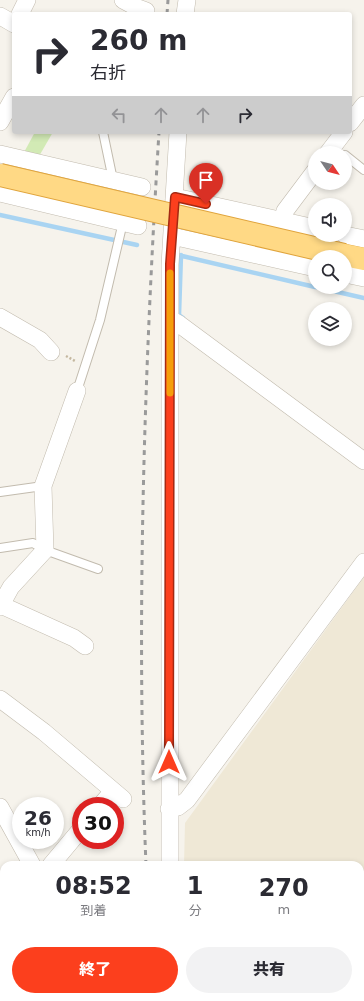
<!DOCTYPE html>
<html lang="ja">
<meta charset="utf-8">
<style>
:root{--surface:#fff;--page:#f2f2f3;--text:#2b2b33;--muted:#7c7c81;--accent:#fc3f1d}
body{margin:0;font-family:"DejaVu Sans","Noto Sans JP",sans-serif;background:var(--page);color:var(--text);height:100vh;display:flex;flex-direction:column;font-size:15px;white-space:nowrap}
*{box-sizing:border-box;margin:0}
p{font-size:13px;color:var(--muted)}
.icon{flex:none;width:22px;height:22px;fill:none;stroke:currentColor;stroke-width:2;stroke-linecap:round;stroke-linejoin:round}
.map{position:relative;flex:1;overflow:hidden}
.side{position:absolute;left:0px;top:861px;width:364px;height:140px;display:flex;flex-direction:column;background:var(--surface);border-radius:12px 12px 0 0;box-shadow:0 2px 6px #0003}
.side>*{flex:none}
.guide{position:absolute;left:12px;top:12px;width:340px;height:122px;border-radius:4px;box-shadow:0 2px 6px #0003;background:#fff;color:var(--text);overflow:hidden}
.needle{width:26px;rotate:125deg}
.controls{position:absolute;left:308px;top:146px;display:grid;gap:8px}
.controls a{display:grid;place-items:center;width:44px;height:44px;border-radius:50%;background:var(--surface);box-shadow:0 2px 6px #0003;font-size:20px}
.speed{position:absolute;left:12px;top:797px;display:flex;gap:8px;font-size:20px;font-weight:700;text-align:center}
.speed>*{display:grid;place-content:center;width:52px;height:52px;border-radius:50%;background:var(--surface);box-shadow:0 2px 6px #0003;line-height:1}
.speed small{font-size:10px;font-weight:400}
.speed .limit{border:6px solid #d22;background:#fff;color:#111}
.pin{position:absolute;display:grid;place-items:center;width:34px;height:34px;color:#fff;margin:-41px -17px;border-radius:50% 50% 50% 0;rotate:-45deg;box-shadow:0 0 4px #0007}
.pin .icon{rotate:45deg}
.me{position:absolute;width:44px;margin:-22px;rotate:0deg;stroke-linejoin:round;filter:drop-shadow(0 0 3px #0008)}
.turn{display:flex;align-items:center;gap:14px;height:84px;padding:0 12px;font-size:18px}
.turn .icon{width:52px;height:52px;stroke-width:2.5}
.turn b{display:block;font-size:28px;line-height:34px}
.lanes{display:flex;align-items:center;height:38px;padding:0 12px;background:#0003;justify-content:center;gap:20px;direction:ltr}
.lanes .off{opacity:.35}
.eta{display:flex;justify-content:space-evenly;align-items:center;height:68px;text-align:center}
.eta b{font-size:24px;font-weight:800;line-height:28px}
.action{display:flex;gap:8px;margin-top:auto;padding:8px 12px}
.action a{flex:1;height:46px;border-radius:24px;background:var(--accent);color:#fff;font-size:16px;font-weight:800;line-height:46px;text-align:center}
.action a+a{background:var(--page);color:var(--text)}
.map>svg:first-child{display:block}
.education{fill:#efe8d6}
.green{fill:#d2eab5}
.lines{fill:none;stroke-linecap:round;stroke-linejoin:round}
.stream{stroke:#a9d4f2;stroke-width:4.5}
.service-casing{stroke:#c2bbae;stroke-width:10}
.minor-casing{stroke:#c2bbae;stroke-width:18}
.trunk-casing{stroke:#e0a43c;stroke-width:24}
.path{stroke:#c4b79f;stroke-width:2.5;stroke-dasharray:2 2;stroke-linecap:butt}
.service{stroke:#fff;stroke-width:8}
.minor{stroke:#fff;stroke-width:17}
.trunk{stroke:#ffd985;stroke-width:22}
.rail{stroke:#9a9a9a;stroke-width:3;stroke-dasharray:5 5;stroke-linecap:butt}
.trunk-bridge-casing{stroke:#e0a43c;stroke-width:24;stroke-linecap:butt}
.trunk-bridge{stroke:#ffd985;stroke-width:22}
.route-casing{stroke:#a42913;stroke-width:10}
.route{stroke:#fc3f1d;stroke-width:7}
.slow{stroke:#f59e0b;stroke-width:7}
</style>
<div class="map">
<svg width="364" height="1001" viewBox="0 0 364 1001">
<rect width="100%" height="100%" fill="#f6f3ec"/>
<path class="education" d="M 364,577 L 364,1001 L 348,1001 L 342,997 L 360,997 L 360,865 L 184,865 L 185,823 Z"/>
<path class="green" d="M 35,132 L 53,132 L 38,158 L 22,156 Z"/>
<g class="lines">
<path class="stream" d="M 0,215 L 137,245
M 178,255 L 315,287
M 181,255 L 179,315 L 183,318
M 316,287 L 364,298"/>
<g class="service-casing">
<path id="service" d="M 103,132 L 113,180
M 345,155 L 364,170
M 77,391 L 100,320 L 123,222
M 0,492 L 43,486
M 0,548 L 33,543 L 45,550 L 98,569
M 239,1001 L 242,997"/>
</g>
<g class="minor-casing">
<path id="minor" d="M 123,0 L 138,8 L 146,11
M 20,14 L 27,0
M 185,14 L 187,0
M 0,16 L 14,24
M 0,122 L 14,97
M 350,123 L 364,105
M 328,153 L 344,132
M 0,154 L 142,187
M 0,193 L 138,226
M 175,197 L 315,228
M 282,221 L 285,211 L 315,171
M 345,235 L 364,239
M 172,236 L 315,268
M 345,274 L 364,278
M 0,317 L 40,340 L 51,352
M 170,319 L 179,324 L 364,461
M 1,605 L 74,638 L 85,646
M 0,607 L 11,587 L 45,550 L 43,486 L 77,391
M 0,699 L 44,732 L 123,799
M 100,806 L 113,791
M 0,807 L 32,865
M 169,809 L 178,807 L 187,800 L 364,562
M 51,865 L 81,829
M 170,865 L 170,265 L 178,132
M 80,997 L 82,1001
M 176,997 L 176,1001
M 318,997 L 324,1001"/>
</g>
<g class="trunk-casing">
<path id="trunk" d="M 344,255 L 364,259"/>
</g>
<path class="path" d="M 66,356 L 75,361"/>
<use href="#service" class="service"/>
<use href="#minor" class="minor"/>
<use href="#trunk" class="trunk"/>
<path class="rail" d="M 167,14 L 168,0
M 146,865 C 136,621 144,376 159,132
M 152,997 L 152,1001"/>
<g class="trunk-bridge-casing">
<path id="trunk-bridge" d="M 0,175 L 344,255"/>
</g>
<use href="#trunk-bridge" class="trunk-bridge"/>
</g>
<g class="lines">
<g class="route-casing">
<path id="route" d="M 169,762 L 170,264 L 175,197 L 206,204"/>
</g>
<use href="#route" class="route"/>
<path class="slow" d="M 170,393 L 170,273"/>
</g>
</svg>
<div class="controls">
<a><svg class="needle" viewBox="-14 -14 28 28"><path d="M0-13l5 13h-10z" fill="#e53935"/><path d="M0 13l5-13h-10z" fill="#7c7c81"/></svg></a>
<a><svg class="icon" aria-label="sound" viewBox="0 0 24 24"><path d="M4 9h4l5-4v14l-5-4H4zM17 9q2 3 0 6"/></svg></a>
<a><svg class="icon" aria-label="search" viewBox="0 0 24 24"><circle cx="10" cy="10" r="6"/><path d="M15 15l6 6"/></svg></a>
<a><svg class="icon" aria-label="layers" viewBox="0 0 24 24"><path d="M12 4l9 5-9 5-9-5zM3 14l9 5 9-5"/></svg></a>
</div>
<div class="speed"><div>26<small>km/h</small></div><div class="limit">30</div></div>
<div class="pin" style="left:206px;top:204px;background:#d93025"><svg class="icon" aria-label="arrive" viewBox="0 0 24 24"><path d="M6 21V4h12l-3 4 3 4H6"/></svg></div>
<svg class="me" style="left:169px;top:762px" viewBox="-20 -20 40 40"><path d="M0-17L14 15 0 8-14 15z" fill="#fc3f1d" stroke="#fff" stroke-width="4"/></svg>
<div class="guide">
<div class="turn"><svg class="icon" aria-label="right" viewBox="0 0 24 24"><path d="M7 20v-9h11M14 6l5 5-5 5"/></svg><div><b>260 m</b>右折</div></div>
<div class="lanes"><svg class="icon off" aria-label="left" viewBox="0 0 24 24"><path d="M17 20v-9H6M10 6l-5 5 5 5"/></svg><svg class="icon off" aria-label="ahead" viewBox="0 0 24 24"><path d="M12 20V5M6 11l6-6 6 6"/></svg><svg class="icon off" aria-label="ahead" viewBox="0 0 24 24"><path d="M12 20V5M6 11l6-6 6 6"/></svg><svg class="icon" aria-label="right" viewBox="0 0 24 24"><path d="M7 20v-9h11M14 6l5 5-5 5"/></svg></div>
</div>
<section class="side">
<div class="eta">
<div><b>08:52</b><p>到着</p></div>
<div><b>1</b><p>分</p></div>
<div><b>270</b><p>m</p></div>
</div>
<div class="action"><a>終了</a><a>共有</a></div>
</section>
</div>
